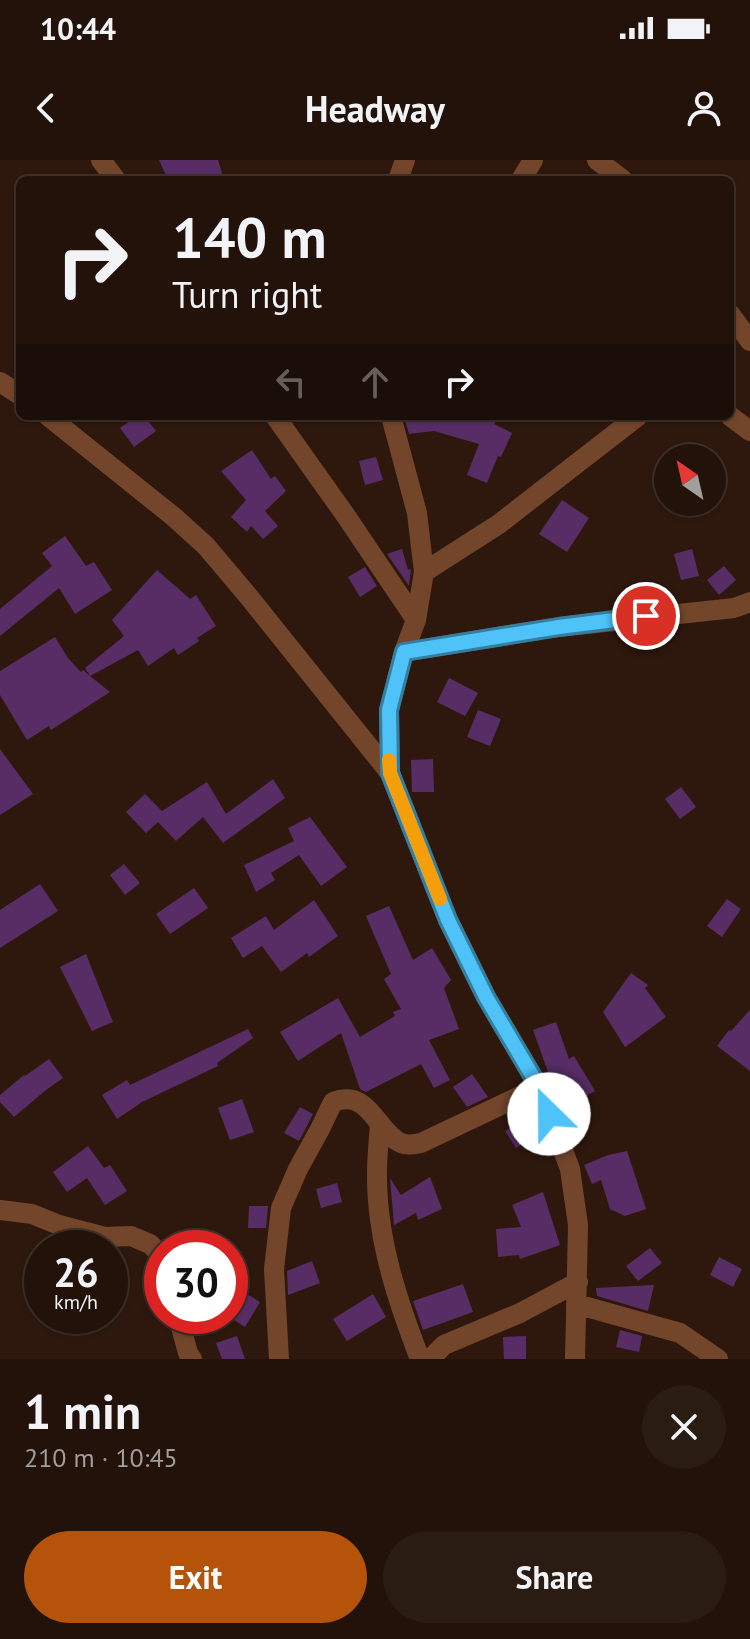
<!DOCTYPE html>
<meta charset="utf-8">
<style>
:root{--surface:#22120a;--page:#2a1b13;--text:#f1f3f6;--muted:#a29e9c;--line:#3f322b;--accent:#b45309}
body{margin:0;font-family:"PT Sans",sans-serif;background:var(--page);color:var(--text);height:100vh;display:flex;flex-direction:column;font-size:30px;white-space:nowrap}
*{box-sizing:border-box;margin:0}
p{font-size:26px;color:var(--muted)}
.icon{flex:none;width:44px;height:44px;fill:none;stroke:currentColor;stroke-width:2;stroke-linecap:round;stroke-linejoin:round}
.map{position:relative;height:1199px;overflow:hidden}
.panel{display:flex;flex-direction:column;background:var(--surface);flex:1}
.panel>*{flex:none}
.banner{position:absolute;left:16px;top:16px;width:718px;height:244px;border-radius:12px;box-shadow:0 2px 6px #0004,0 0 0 2px var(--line);background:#22120a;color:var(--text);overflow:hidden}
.needle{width:52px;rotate:326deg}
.fabs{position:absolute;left:654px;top:284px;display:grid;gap:16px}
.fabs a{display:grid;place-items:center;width:72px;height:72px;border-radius:50%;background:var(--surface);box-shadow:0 2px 6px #0004,0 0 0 2px var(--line);font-size:40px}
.speed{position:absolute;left:24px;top:1070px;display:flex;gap:16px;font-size:40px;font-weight:700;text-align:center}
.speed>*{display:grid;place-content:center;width:104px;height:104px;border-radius:50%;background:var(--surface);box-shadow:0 2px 6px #0004,0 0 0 2px var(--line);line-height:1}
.speed small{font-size:20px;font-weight:400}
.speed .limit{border:12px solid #d22;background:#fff;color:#111}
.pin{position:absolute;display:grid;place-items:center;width:68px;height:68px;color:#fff;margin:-34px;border:4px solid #fff;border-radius:50%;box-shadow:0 2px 8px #0007}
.me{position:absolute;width:88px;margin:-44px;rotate:337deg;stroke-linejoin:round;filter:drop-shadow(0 0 6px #0008)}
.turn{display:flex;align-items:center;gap:28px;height:168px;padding:0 24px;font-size:36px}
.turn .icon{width:104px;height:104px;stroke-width:2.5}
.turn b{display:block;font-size:56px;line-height:68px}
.lanes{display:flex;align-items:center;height:76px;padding:0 24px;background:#0003;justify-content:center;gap:40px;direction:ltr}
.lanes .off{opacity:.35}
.round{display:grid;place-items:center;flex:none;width:84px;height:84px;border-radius:42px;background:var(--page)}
.summary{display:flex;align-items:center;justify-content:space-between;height:136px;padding:0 24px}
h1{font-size:48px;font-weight:700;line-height:60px}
.cta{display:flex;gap:16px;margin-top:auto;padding:16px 24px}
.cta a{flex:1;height:92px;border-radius:48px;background:var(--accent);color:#fff;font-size:32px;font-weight:700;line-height:92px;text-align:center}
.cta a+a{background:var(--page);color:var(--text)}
.status{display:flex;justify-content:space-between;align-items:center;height:56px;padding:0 40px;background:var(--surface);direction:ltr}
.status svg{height:22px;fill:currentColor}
header{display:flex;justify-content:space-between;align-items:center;height:104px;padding:0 24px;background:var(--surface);font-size:36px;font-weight:700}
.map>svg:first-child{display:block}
.building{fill:#582d66}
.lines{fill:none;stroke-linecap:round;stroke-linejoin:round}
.minor{stroke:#73462b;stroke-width:20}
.route-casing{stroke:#337fa1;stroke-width:20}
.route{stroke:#4fc3f7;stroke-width:14}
.slow{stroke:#f59e0b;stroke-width:14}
</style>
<div class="status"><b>10:44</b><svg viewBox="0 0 49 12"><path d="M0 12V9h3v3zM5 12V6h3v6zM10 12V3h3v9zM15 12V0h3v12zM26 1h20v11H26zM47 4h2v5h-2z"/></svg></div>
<header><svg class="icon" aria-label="back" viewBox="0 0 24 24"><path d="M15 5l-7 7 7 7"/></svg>Headway<svg class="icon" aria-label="person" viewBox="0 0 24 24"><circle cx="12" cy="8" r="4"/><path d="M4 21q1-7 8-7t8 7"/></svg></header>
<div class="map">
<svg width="750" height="1199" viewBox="0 0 750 1199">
<rect width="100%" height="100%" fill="#2e180d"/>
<path class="building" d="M 159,0 L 218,0 L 224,20 L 168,20 Z
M 137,256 L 144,256 L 156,271 L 134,287 L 120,268 Z
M 404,256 L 499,256 L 494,264 L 512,273 L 501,297 L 498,296 L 487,323 L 467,315 L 479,284 L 434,271 L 409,274 Z
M 252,290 L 271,319 L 275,316 L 286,331 L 265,351 L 278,366 L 263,379 L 251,366 L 247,372 L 231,357 L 246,340 L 221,311 Z
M 376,297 L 383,320 L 365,325 L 359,301 Z
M 562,340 L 589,358 L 567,392 L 539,374 Z
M 65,376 L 86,406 L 94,402 L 112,430 L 75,454 L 59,428 L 0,476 L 0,449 L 52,406 L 42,393 Z
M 402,389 L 408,410 L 411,409 L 409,426 L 387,394 Z
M 692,389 L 699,416 L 681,420 L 674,394 Z
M 724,406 L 736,420 L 719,435 L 707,420 Z
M 365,407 L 377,426 L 360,437 L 348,417 Z
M 157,410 L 190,439 L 196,435 L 216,466 L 197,478 L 199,481 L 178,495 L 174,488 L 148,506 L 138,490 L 90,516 L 110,532 L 51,570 L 49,566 L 27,580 L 0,535 L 0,511 L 55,477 L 68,498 L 81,512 L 83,510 L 90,516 L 85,508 L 124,476 L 112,460 Z
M 449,518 L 478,533 L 465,556 L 437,542 Z
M 478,550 L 501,559 L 490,586 L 467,577 Z
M 0,589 L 33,634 L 0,655 Z
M 433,599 L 434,632 L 412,632 L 411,600 Z
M 273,619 L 285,638 L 223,683 L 203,657 L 176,681 L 158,662 L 146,673 L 126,652 L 145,634 L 162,651 L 207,622 L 226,654 Z
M 681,627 L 696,647 L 680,659 L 665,639 Z
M 310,657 L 347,707 L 321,726 L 299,695 L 271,713 L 275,720 L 256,732 L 244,705 L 294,681 L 288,668 Z
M 124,704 L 140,723 L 125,735 L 110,715 Z
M 40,724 L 58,751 L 0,788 L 0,750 Z
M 194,728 L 208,748 L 170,774 L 156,754 Z
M 727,739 L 741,749 L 722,777 L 707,766 Z
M 314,740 L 338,776 L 309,797 L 307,793 L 281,812 L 262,786 L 243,798 L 231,778 L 266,756 L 274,770 Z
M 389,746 L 413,800 L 432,788 L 451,820 L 444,828 L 459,869 L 429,880 L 450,920 L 434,928 L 421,904 L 366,932 L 360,929 L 341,873 L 298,901 L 280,872 L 338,838 L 360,877 L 395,856 L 393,852 L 401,849 L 384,819 L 391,814 L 366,756 Z
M 86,794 L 113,862 L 92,871 L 60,807 Z
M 631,813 L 648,825 L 645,828 L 666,857 L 625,887 L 603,852 Z
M 750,850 L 750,911 L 717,886 L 729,870 L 731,871 Z
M 556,862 L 569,899 L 574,896 L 595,931 L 563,950 L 546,913 L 548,912 L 533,870 Z
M 248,869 L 253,878 L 217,903 L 218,906 L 142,942 L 117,959 L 102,935 L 127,920 L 130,925 Z
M 49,899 L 63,918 L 46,930 L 14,957 L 0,942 L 0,935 L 24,915 L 25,916 Z
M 472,914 L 488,937 L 467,947 L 453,927 Z
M 242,939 L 254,972 L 230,980 L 218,948 Z
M 300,947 L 313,954 L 299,981 L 284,973 Z
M 521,961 L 531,979 L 516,988 L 505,971 Z
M 88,986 L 104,1008 L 110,1005 L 127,1031 L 105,1045 L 87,1018 L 67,1032 L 53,1012 Z
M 627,991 L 646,1049 L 625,1056 L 610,1049 L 601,1020 L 592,1024 L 584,1005 L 608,995 Z
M 430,1017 L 442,1049 L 418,1060 L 416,1053 L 394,1065 L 390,1018 L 401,1035 Z
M 337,1023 L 342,1042 L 321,1048 L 316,1029 Z
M 543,1032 L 560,1085 L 520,1099 L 519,1095 L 498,1097 L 496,1069 L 521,1067 L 512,1045 Z
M 249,1046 L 268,1046 L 266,1068 L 248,1068 Z
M 650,1088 L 662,1103 L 638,1121 L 626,1106 Z
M 719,1097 L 742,1109 L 733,1127 L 710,1115 Z
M 312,1101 L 320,1123 L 288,1135 L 287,1111 Z
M 463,1124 L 473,1152 L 423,1170 L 413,1141 Z
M 654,1125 L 648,1151 L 597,1136 L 596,1128 Z
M 240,1130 L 260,1142 L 245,1167 L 227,1156 L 230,1156 L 230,1147 Z
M 373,1134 L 386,1157 L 347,1181 L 333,1159 Z
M 620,1170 L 642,1176 L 639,1192 L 616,1187 Z
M 237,1176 L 245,1199 L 222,1199 L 216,1183 Z
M 526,1176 L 526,1199 L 504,1199 L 503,1177 Z"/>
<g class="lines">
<path class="minor" d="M 101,0 L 116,20
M 597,0 L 623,20
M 398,20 L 405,0
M 521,20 L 533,0
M 730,154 L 750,181
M 0,222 L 20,235
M 48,256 L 174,357 L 206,386 L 249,437 L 390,613
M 275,256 L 346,356 L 416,460
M 391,256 L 417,353 L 424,412 L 416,460 L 404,492 L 389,550 L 390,613 L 448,760 L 486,837 L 539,927 L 570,1009 L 578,1065 L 575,1199
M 730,256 L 750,271
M 424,412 L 499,364 L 638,256
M 404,492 L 559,467 L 734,448 L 750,442
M 380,963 C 379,979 377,996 377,1012 C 376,1076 397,1140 420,1199
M 0,1050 L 32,1054 L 59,1065 L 105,1077 L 131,1076 L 150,1084 L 162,1096
M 576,1144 L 680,1173 L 718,1199
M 178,1156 L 188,1193 L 192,1199
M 279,1199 L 274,1109 L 281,1048 L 298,1009 L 320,969 L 333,942 C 370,928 376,972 401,983 C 407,986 415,984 421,983 L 539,927
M 430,1199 L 444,1185 L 520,1153 L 578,1122"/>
</g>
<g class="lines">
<g class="route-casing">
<path id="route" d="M 549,954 L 539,927 L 486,837 L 448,760 L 390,613 L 389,550 L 404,492 L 559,467 L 646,456"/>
</g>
<use href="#route" class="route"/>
<path class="slow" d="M 389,600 L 390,613 L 440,739"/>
</g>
</svg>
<div class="fabs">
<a><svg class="needle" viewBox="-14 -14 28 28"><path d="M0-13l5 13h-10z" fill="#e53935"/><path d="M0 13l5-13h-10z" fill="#a29e9c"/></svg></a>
</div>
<div class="speed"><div>26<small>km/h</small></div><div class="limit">30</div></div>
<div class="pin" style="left:646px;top:456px;background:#d93025"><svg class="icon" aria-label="arrive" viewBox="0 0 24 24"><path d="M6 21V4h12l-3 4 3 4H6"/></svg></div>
<svg class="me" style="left:549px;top:954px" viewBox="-20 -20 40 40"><circle r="19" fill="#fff"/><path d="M0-13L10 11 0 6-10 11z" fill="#4fc3f7"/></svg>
<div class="banner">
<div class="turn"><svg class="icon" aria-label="right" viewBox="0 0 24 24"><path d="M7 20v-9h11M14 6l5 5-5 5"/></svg><div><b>140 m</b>Turn right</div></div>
<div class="lanes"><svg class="icon off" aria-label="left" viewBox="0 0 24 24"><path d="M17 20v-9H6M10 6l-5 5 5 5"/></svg><svg class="icon off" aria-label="ahead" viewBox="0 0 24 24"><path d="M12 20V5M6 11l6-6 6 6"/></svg><svg class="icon" aria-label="right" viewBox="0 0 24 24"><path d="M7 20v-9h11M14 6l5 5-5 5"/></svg></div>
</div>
</div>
<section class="panel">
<div class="summary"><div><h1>1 min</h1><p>210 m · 10:45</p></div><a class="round"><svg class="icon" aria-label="close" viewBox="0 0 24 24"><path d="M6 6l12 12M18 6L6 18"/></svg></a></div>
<div class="cta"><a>Exit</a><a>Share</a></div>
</section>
